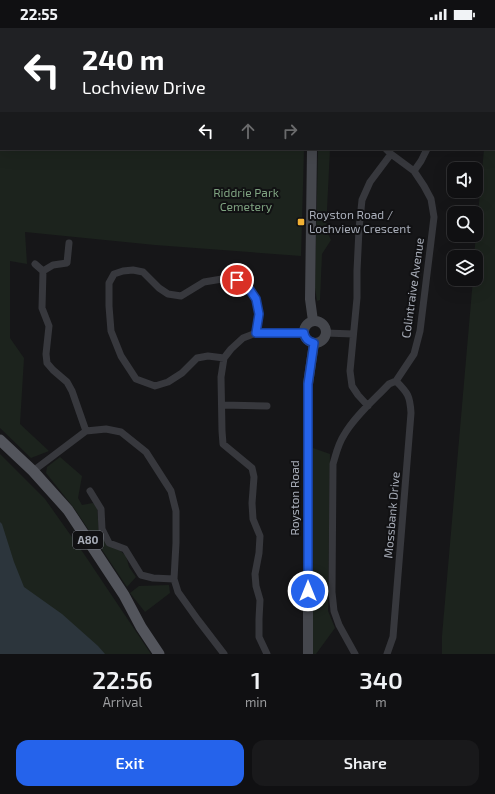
<!DOCTYPE html>
<style>
:root{--surface:#101012;--page:#19191b;--text:#f1f3f6;--muted:#9c9d9f;--line:#303032;--accent:#2563eb}
body{margin:0;font-family:"Exo 2",sans-serif;background:var(--page);color:var(--text);height:100vh;display:flex;flex-direction:column;font-size:15px;white-space:nowrap}
*{box-sizing:border-box;margin:0}
p{font-size:13px;color:var(--muted)}
.icon{flex:none;width:22px;height:22px;fill:none;stroke:currentColor;stroke-width:2;stroke-linecap:round;stroke-linejoin:round}
.map{position:relative;height:626px;overflow:hidden}
.sheet{display:flex;flex-direction:column;background:var(--surface);flex:1}
.sheet>*{flex:none}
.top-card{position:absolute;left:0px;top:0px;width:495px;height:122px;box-shadow:0 4px 16px #0002,0 0 0 1px var(--line);background:#202124;color:#fff;overflow:hidden}
.controls{position:absolute;left:447px;top:134px;display:grid;gap:8px}
.controls a{display:grid;place-items:center;width:36px;height:36px;border-radius:8px;background:var(--surface);box-shadow:0 4px 16px #0002,0 0 0 1px var(--line);font-size:20px}
.pin{position:absolute;display:grid;place-items:center;width:34px;height:34px;color:#fff;margin:-17px;border:2px solid #fff;border-radius:50%;box-shadow:0 1px 4px #0007}
.me{position:absolute;width:44px;margin:-22px;rotate:0deg;stroke-linejoin:round;filter:drop-shadow(0 0 3px #0008)}
.turn{display:flex;align-items:center;gap:14px;height:84px;padding:0 16px;font-size:18px}
.turn .icon{width:52px;height:52px;stroke-width:2.5}
.turn b{display:block;font-size:28px;line-height:34px}
.lanes{display:flex;align-items:center;height:38px;padding:0 16px;background:#0003;justify-content:center;gap:20px;direction:ltr}
.lanes .off{opacity:.35}
.eta{display:flex;justify-content:space-evenly;align-items:center;height:68px;text-align:center}
.eta b{font-size:24px;font-weight:600;line-height:28px}
.action{display:flex;gap:8px;margin-top:auto;padding:8px 16px}
.action a{flex:1;height:46px;border-radius:12px;background:var(--accent);color:#fff;font-size:16px;font-weight:600;line-height:46px;text-align:center}
.action a+a{background:var(--page);color:var(--text)}
.status{display:flex;justify-content:space-between;align-items:center;height:28px;padding:0 20px;background:var(--surface);direction:ltr}
.status svg{height:11px;fill:currentColor}
.map>svg:first-child{display:block}
.green{fill:#1c231d}
.water{fill:#2c353c}
.lines{fill:none;stroke-linecap:round;stroke-linejoin:round}
.street{stroke:#37383d;stroke-width:7}
.secondary{stroke:#45474d;stroke-width:10}
.primary{stroke:#53555c;stroke-width:11}
.route-casing{stroke:#184099;stroke-width:10}
.route{stroke:#2563eb;stroke-width:7}
.poi-dot{fill:#f2b134;stroke:#111113;stroke-width:1.5}
.labels{text-anchor:middle;stroke-width:4;stroke-linejoin:round;paint-order:stroke}
.shield{fill:#111113;stroke:#7b7e86;stroke-width:1}
.shield-label{font-size:11px;font-weight:bold;fill:#a8adb8}
.park-label{font-size:12px;fill:#7fa381;stroke:#111113}
.poi-label{font-size:12px;fill:#a8adb8;stroke:#111113;text-anchor:start}
.street-label{font-size:12px;fill:#a8adb8;stroke:#111113}
</style>
<div class="status"><b>22:55</b><svg viewBox="0 0 49 12"><path d="M0 12V9h3v3zM5 12V6h3v6zM10 12V3h3v9zM15 12V0h3v12zM26 1h20v11H26zM47 4h2v5h-2z"/></svg></div>
<div class="map">
<svg width="495" height="626" viewBox="0 0 495 626">
<rect width="100%" height="100%" fill="#161618"/>
<path class="green" d="M 0,0 L 277,0 L 277,1 L 1,1 L 1,121 L 304,121 L 301,228 L 155,217 L 25,204 L 27,236 L 10,233 L 10,310 L 24,330 L 20,396 L 49,423 L 31,430 L 0,400 Z
M 495,29 L 495,626 L 442,626 L 442,608 L 473,251 L 476,251 L 476,229 L 474,229 L 484,121 L 494,121 L 494,37 Z
M 318,121 L 330,121 L 326,202 L 331,212 L 322,226 L 320,272 L 317,273 L 315,260 Z
M 313,420 L 330,426 L 328,583 L 335,600 L 316,626 L 313,626 Z
M 0,426 L 45,471 L 84,526 L 151,626 L 0,626 Z
M 60,429 L 82,448 L 78,470 L 82,477 L 93,475 L 97,479 L 99,503 L 126,528 L 129,539 L 136,549 L 127,559 L 74,480 L 46,445 L 47,439 Z
M 169,557 L 170,565 L 145,584 L 130,565 L 139,558 Z"/>
<path class="water" d="M 0,494 L 2,496 L 14,534 L 24,559 L 62,586 L 98,618 L 105,626 L 0,626 Z"/>
<g class="lines">
<path class="street" d="M 339,0 L 339,1
M 405,0 L 406,1
M 414,143 L 421,133 L 427,121
M 35,236 L 43,243 L 42,280 L 49,298 L 46,326 L 47,335 L 53,342 L 67,354 L 72,363 L 86,403
M 43,243 L 53,237 L 67,235 L 69,215
M 326,305 L 353,306
M 224,330 L 208,328 L 197,330 L 182,345 L 168,354 L 155,358 L 136,351 L 121,328 L 111,303 L 109,278 L 109,255 L 114,246 L 123,243 L 133,242 L 143,244 L 159,260 L 168,266 L 181,268 L 204,254 L 222,251 L 237,252 L 250,261 L 256,271 L 259,286 L 256,305
M 222,377 L 267,378
M 368,378 L 358,367 L 352,358 L 350,343 L 357,270 L 357,243 L 359,201 L 362,172 L 370,154 L 391,126
M 33,443 L 86,403 L 106,401 L 121,404 L 146,424 L 171,463 L 176,483 L 176,515 L 174,551 L 178,564 L 198,592 L 224,626
M 90,463 L 101,481 L 102,501 L 109,515 L 125,521 L 141,547 L 153,550 L 174,551
M 267,626 L 259,609 L 259,591 L 260,572 L 256,558 L 255,546 L 259,525 L 260,508 L 253,491 L 252,475 L 254,449 L 252,440 L 223,416 L 222,403 L 221,349 L 224,330 L 231,321 L 243,310 L 256,305 L 304,305
M 355,626 L 339,597 L 334,583 L 332,564 L 333,436 C 336,426 338,416 344,407 C 355,388 374,372 389,356 L 396,353 L 414,326 L 420,303 L 434,189 L 431,171 L 424,158 L 414,143 L 391,126 L 386,121
M 387,626 L 393,609 L 411,385 C 410,368 408,365 396,353"/>
<path class="secondary" d="M 285,0 L 285,1
M 312,121 L 310,271 L 313,293
M304 304a11 11 0 1 1 22 0a11 11 0 1 1-22 0Z
M 308,626 L 308,356 L 314,315"/>
<path class="primary" d="M 0,412 L 33,443 L 68,482 L 124,567 L 141,599 L 159,626"/>
</g>
<g class="lines">
<g class="route-casing">
<path id="route" d="M 237,252 L 250,262 L 256,271 L 259,286 L 256,305 L 304,305 C 305,311 308,313 314,315 L 308,356 L 308,563"/>
</g>
<use href="#route" class="route"/>
</g>
<rect class="poi-dot" x="297" y="190" width="8" height="8" rx="2"/>
<g class="labels">
<rect class="shield" x="73" y="503" width="30" height="18" rx="3"/>
<g class="shield-label">
<text x="88" y="516">A80</text>
</g>
<g class="park-label">
<text x="246" y="169">Riddrie Park<tspan x="246" dy="14">Cemetery</tspan></text>
</g>
<g class="poi-label">
<text x="309" y="191">Royston Road /<tspan x="309" dy="14">Lochview Crescent</tspan></text>
</g>
<g class="street-label">
<text transform="translate(413 260) rotate(-82)" y="4">Colintraive Avenue</text>
<text transform="translate(295 470) rotate(-90)" y="4">Royston Road</text>
<text transform="translate(392 487) rotate(-85)" y="4">Mossbank Drive</text>
</g>
</g>
</svg>
<div class="controls">
<a><svg class="icon" aria-label="sound" viewBox="0 0 24 24"><path d="M4 9h4l5-4v14l-5-4H4zM17 9q2 3 0 6"/></svg></a>
<a><svg class="icon" aria-label="search" viewBox="0 0 24 24"><circle cx="10" cy="10" r="6"/><path d="M15 15l6 6"/></svg></a>
<a><svg class="icon" aria-label="layers" viewBox="0 0 24 24"><path d="M12 4l9 5-9 5-9-5zM3 14l9 5 9-5"/></svg></a>
</div>
<div class="pin" style="left:237px;top:252px;background:#d93025"><svg class="icon" aria-label="arrive" viewBox="0 0 24 24"><path d="M6 21V4h12l-3 4 3 4H6"/></svg></div>
<svg class="me" style="left:308px;top:563px" viewBox="-20 -20 40 40"><circle r="17" fill="#2563eb" stroke="#fff" stroke-width="3"/><path d="M0-11L8 9 0 5-8 9z" fill="#fff"/></svg>
<div class="top-card">
<div class="turn"><svg class="icon" aria-label="left" viewBox="0 0 24 24"><path d="M17 20v-9H6M10 6l-5 5 5 5"/></svg><div><b>240 m</b>Lochview Drive</div></div>
<div class="lanes"><svg class="icon" aria-label="left" viewBox="0 0 24 24"><path d="M17 20v-9H6M10 6l-5 5 5 5"/></svg><svg class="icon off" aria-label="ahead" viewBox="0 0 24 24"><path d="M12 20V5M6 11l6-6 6 6"/></svg><svg class="icon off" aria-label="right" viewBox="0 0 24 24"><path d="M7 20v-9h11M14 6l5 5-5 5"/></svg></div>
</div>
</div>
<section class="sheet">
<div class="eta">
<div><b>22:56</b><p>Arrival</p></div>
<div><b>1</b><p>min</p></div>
<div><b>340</b><p>m</p></div>
</div>
<div class="action"><a>Exit</a><a>Share</a></div>
</section>
